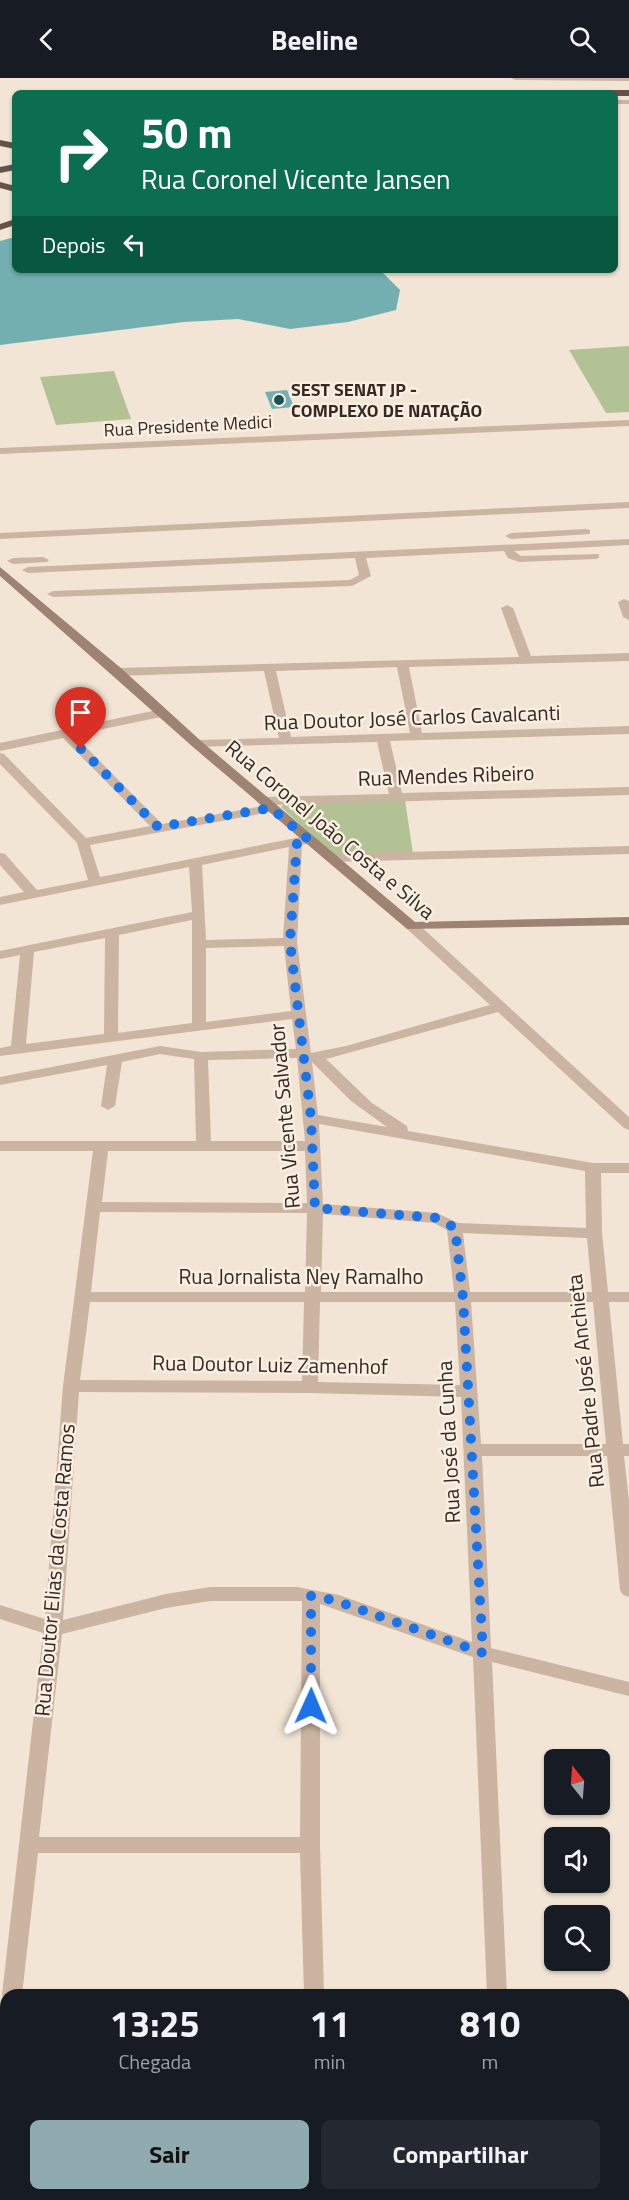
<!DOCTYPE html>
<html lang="pt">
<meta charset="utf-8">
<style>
:root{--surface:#171b24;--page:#242831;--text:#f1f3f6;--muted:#9ea1a6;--accent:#8fabaf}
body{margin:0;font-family:"Titillium Web",sans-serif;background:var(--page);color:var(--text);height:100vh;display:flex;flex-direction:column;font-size:22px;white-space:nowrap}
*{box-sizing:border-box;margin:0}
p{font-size:20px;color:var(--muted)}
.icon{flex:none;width:33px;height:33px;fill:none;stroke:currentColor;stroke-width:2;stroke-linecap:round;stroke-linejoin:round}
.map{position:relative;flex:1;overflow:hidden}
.drawer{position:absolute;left:0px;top:1911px;width:630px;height:212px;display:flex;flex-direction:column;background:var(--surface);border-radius:18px 18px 0 0;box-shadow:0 2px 4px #0004}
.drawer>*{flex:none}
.hud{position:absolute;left:12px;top:12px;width:606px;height:183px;border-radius:9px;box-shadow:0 2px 4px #0004;background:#0b6e4f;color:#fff;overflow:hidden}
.needle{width:39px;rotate:343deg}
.buttons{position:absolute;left:544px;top:1671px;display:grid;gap:12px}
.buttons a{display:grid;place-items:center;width:66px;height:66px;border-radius:9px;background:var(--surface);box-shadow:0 2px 4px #0004;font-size:30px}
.pin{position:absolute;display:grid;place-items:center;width:51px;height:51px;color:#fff;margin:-62px -26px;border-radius:50% 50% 50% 0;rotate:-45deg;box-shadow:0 0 6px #0007}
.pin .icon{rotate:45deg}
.me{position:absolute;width:66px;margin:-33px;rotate:1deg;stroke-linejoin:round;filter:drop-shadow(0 0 4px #0008)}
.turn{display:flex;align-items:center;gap:21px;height:126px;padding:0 30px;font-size:27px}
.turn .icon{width:78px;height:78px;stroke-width:2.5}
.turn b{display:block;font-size:42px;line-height:51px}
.then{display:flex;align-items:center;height:57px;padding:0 30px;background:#0003;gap:12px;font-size:22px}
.eta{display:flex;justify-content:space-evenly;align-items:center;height:102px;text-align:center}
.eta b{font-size:36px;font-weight:700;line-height:42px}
.cta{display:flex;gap:12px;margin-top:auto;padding:12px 30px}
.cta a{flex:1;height:69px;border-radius:9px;background:var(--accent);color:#111;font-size:24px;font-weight:700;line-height:69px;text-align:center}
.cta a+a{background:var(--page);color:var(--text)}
header{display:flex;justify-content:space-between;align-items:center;height:78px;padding:0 30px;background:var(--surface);font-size:27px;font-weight:700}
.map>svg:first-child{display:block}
.green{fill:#b2c295}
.water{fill:#73aeb1}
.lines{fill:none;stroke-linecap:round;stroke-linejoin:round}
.minor{fill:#cbb4a1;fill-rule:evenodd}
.tertiary{fill:#cbb4a1;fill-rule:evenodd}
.secondary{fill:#9e8372;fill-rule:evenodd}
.trunk{fill:#665248;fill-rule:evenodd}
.route{stroke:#1a73e8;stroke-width:10;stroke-dasharray:0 18}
.poi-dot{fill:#185358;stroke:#faefe1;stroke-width:2}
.labels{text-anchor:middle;stroke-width:5;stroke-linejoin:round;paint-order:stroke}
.far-poi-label{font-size:18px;font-weight:bold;fill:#342924;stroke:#faefe1;text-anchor:start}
.far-street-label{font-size:18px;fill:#342924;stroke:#faefe1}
.street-label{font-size:21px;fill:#342924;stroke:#faefe1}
</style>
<header><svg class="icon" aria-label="back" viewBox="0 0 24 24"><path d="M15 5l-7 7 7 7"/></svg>Beeline<svg class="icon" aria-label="search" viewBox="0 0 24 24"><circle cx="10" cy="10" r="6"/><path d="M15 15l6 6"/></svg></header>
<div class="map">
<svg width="629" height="2122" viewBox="0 0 629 2122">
<rect width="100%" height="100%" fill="#f2e5d5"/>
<path class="green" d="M 629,268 L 629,334 L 606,335 L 569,272 Z
M 114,293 L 131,341 L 56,347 L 40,299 Z
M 405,722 L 413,776 L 335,778 L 281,729 L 284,726 Z"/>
<path class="water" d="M 15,159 L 15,192 L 380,192 L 400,212 L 396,232 L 348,244 L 290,251 L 238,241 L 184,244 L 0,267 L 0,163 Z
M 287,312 L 294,329 L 272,331 L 265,314 Z"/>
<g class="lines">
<path class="minor" d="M 511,0 L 629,0 L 629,3 L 515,2 Z
M 629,342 L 629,348 L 0,376 L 0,370 Z
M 629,424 L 629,430 L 0,461 L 0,455 Z
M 586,451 L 590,452 L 590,456 L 511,461 L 505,458 L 511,455 Z
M 629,461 L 629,467 L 514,473 L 521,478 L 599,476 L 599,480 L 595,481 L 519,484 L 508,480 L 504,473 L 366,480 L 371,498 L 352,508 L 53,519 L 47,516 L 53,513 L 350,502 L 359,497 L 355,480 L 28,495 L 22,492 L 28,489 Z
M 43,479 L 49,482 L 47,484 L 13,486 L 7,483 L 13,480 Z
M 624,521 L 629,523 L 629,542 L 623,539 L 618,524 Z
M 507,527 L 513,530 L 531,578 L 629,575 L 629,583 L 409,589 L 422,655 L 629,648 L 629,656 L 390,663 L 402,715 L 629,709 L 629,717 L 273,727 L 277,730 L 276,733 L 90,767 L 100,799 L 306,758 L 311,759 L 313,762 L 311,765 L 302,767 L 297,864 L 311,975 L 346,968 L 490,927 L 407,851 L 405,848 L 407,845 L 417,845 L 629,1039 L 629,1052 L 624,1050 L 498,934 L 326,981 L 372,1025 L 407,1048 L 408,1053 L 593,1085 L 629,1085 L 629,1095 L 601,1095 L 602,1155 L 608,1214 L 629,1214 L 629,1224 L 609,1224 L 623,1366 L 629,1366 L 629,1378 L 624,1378 L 629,1423 L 629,1519 L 623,1517 L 620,1512 L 607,1378 L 482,1378 L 491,1570 L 629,1604 L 629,1618 L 492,1584 L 507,1917 L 487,1917 L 473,1579 L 320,1526 L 320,1767 L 324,1917 L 304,1917 L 300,1775 L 38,1775 L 22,1917 L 6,1917 L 5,1923 L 2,1917 L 43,1555 L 0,1541 L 0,1527 L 45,1541 L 63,1308 L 93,1073 L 0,1073 L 0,1063 L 196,1063 L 194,981 L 160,976 L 122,984 L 115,1028 L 108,1032 L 101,1028 L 107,987 L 0,1007 L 0,999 L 160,968 L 201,974 L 296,971 L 292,941 L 0,978 L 0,970 L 11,968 L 20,877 L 0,881 L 0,873 L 192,834 L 189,789 L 0,827 L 0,819 L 24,814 L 0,787 L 0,775 L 5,776 L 37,812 L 88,802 L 77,765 L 0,686 L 0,675 L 4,676 L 86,760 L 150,748 L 63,660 L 0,673 L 0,665 L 162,631 L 166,632 L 166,638 L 74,657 L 162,746 L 268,727 L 259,726 L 258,723 L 264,719 L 389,716 L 377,664 L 193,669 L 193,663 L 197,662 L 279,660 L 264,593 L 118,598 L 112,594 L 118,590 L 519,579 L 501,530 ZM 397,589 L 410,655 L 291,659 L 276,593 ZM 289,769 L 283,860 L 206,862 L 202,787 ZM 192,842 L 192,945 L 118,955 L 119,857 ZM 105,860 L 104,956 L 26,966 L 34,874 ZM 284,868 L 291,933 L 206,944 L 206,870 ZM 297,980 L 305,1063 L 211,1063 L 208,982 ZM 312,984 L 351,1023 L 387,1049 L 318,1037 ZM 319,1046 L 585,1093 L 586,1150 L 458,1145 L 437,1135 L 323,1126 ZM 108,1073 L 305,1073 L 307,1125 L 102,1124 ZM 100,1134 L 307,1135 L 305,1214 L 91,1214 ZM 323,1136 L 434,1145 L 447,1152 L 454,1214 L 321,1214 ZM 463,1155 L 587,1160 L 592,1214 L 470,1214 ZM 90,1224 L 304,1224 L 302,1303 L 80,1302 ZM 320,1224 L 455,1224 L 460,1307 L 318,1304 ZM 471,1224 L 593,1224 L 606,1366 L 481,1366 ZM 79,1314 L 310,1315 L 461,1319 L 472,1564 L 339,1517 L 297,1509 L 210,1509 L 166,1516 L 63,1542 ZM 210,1523 L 302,1523 L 300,1759 L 39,1759 L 62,1556 L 166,1530 Z
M 629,768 L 629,776 L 331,784 L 324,780 L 331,776 Z
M 624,1919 L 629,1919 L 629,1937 L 624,1937 Z
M 6,1958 L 6,2026 L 0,2028 L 0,1960 Z
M 0,2079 L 6,2079 L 6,2099 L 0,2099 Z
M 305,2116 L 327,2116 L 327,2122 L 305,2122 Z
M 498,2116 L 520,2116 L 520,2122 L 498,2122 Z"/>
<path class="tertiary" d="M 615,22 L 629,22 L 629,26 L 615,26 Z"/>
<path class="secondary" d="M 0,489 L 122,591 L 201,663 L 415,844 L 629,839 L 629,847 L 407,851 L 193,669 L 0,498 Z"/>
<path class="trunk" d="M 567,12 L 629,12 L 629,18 L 615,18 L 615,15 L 563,15 Z
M 0,62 L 15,65 L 15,71 L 0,68 Z
M 15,86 L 15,92 L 0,95 L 0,89 Z
M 0,104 L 15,108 L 15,114 L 0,110 Z
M 15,141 L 15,147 L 0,152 L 0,146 Z"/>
</g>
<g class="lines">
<path class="route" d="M 81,671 L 158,749 L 271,730 L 309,762 L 297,764 L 290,864 L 311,1040 L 315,1130 L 437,1140 L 455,1150 L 463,1220 L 483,1575 L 333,1522 L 311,1518 L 311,1628"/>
</g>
<circle class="poi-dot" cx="279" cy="322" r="6"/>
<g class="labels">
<g class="far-poi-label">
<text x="291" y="318">SEST SENAT JP -<tspan x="291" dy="21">COMPLEXO DE NATAÇÃO</tspan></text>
</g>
<g class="far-street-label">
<text transform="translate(188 348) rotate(-3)" y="6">Rua Presidente Medici</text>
</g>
<g class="street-label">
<text transform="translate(412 640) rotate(-2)" y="7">Rua Doutor José Carlos Cavalcanti</text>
<text transform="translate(446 698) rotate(-2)" y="7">Rua Mendes Ribeiro</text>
<text transform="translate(330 752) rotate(40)" y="7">Rua Coronel João Costa e Silva</text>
<text transform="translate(285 1038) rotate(-95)" y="7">Rua Vicente Salvador</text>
<text x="301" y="1206">Rua Jornalista Ney Ramalho</text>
<text transform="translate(270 1287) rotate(1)" y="7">Rua Doutor Luiz Zamenhof</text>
<text transform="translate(586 1303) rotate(-96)" y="7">Rua Padre José Anchieta</text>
<text transform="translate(449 1364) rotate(-93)" y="7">Rua José da Cunha</text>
<text transform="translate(55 1492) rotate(-85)" y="7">Rua Doutor Elias da Costa Ramos</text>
</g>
</g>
</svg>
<div class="buttons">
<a><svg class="needle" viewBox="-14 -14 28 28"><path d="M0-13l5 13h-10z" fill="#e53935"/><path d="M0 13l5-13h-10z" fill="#9ea1a6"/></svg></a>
<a><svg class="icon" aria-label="sound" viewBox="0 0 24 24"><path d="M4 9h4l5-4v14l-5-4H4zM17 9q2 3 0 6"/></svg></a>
<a><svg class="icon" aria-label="search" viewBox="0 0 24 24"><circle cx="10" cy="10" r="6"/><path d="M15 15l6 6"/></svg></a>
</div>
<div class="pin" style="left:81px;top:671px;background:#d93025"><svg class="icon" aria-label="arrive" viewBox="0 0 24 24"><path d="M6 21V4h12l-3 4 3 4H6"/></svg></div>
<svg class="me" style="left:311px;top:1628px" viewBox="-20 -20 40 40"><path d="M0-17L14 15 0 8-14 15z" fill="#1a73e8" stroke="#fff" stroke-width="4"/></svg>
<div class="hud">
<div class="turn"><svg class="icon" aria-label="right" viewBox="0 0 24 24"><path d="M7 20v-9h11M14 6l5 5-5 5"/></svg><div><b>50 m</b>Rua Coronel Vicente Jansen</div></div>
<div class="then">Depois<svg class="icon" aria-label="left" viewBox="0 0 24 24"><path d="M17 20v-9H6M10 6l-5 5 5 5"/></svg></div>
</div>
<section class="drawer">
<div class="eta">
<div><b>13:25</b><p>Chegada</p></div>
<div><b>11</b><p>min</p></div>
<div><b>810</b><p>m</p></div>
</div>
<div class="cta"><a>Sair</a><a>Compartilhar</a></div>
</section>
</div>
